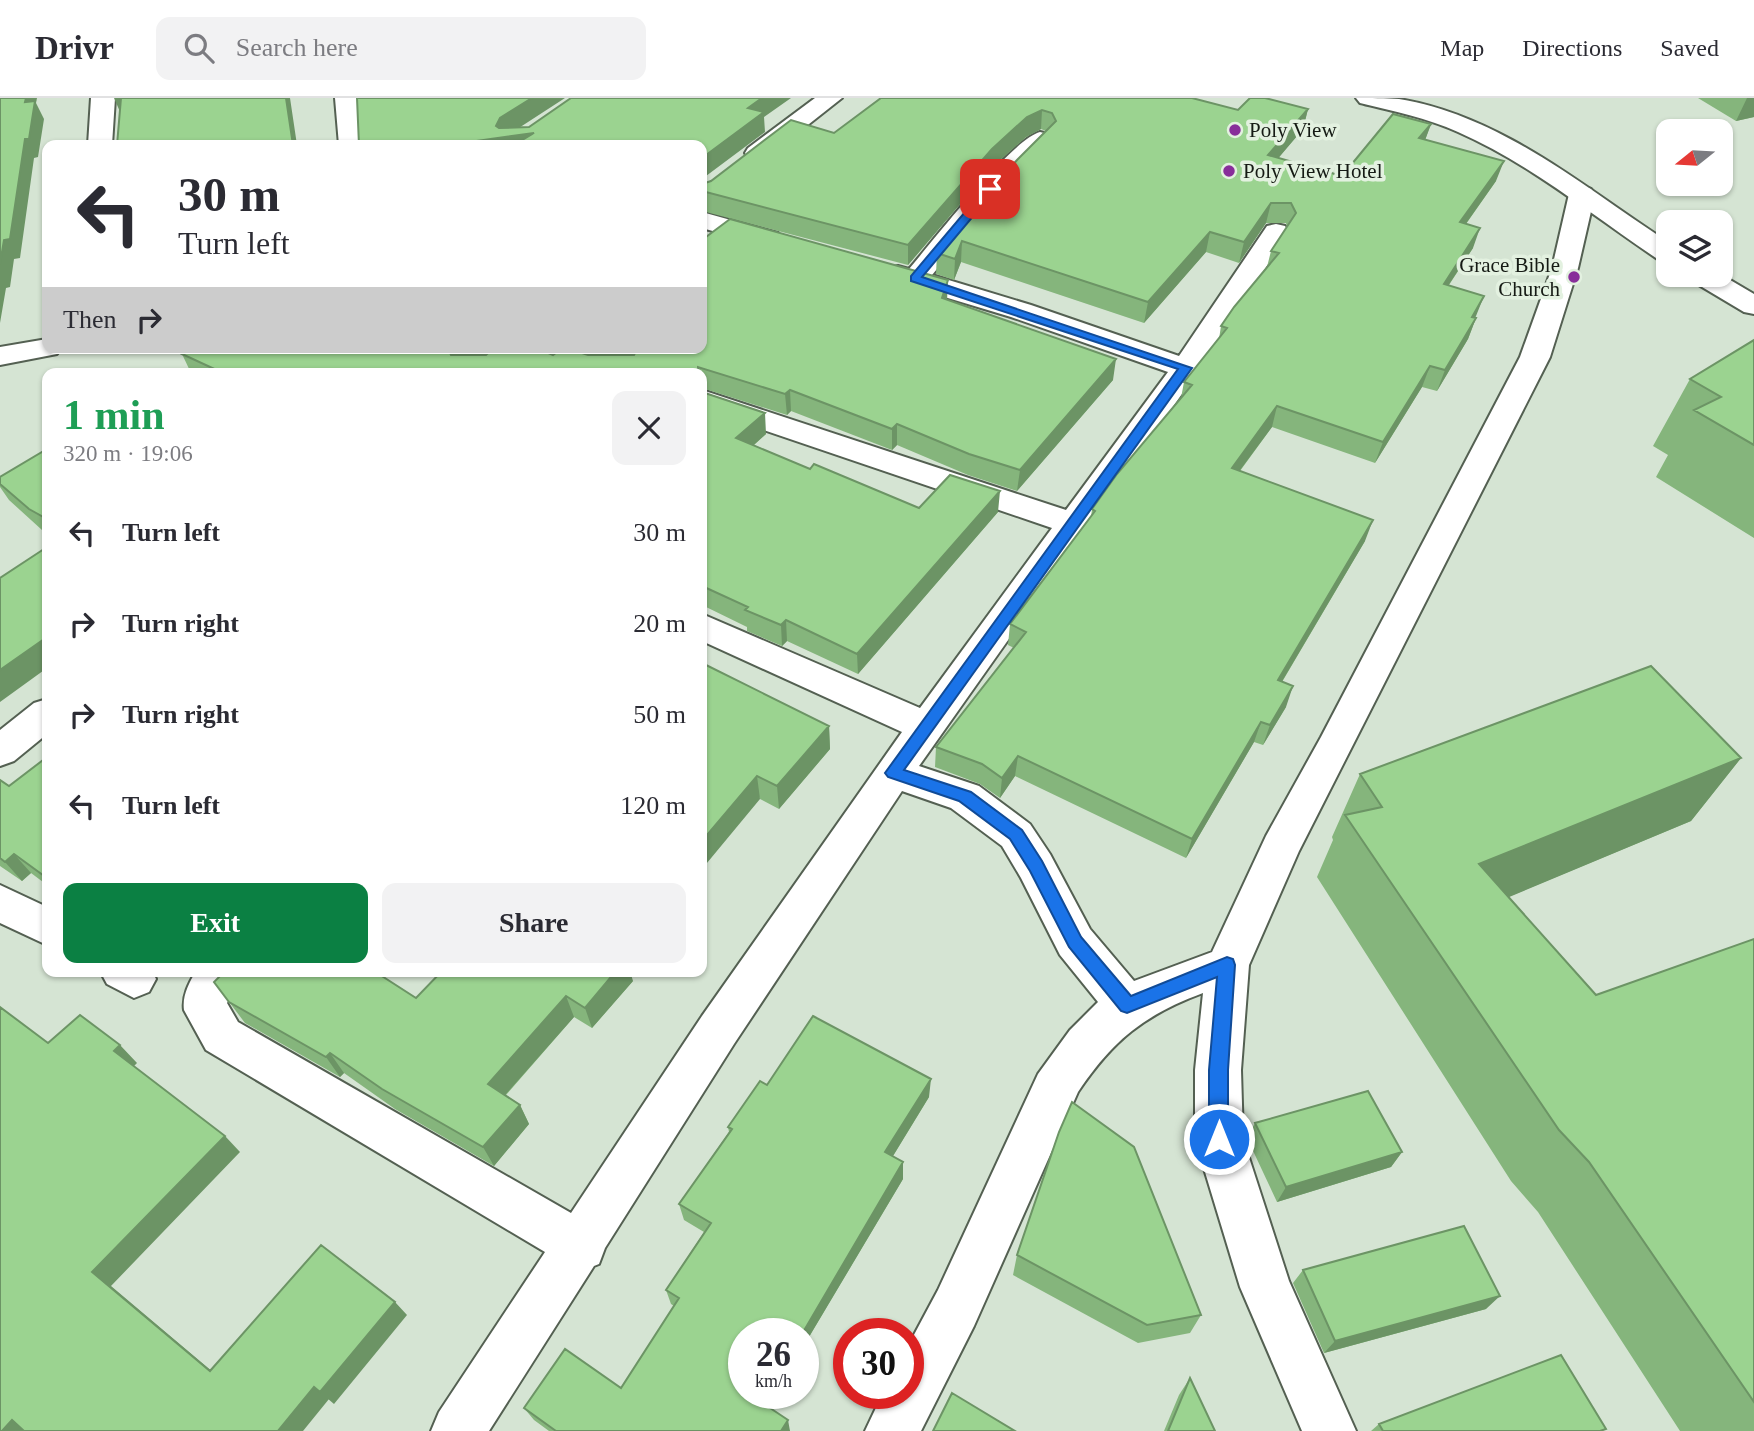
<!DOCTYPE html>
<meta charset="utf-8">
<style>
:root{--surface:#fff;--page:#f2f2f3;--text:#2b2b33;--muted:#7c7c81;--line:#e1e1e2;--accent:#0b8043}
body{margin:0;font-family:Georgia,serif;background:var(--page);color:var(--text);height:100vh;display:flex;flex-direction:column;font-size:26px;white-space:nowrap}
*{box-sizing:border-box;margin:0}
p{font-size:23px;color:var(--muted)}
.icon{flex:none;width:38px;height:38px;fill:none;stroke:currentColor;stroke-width:2;stroke-linecap:round;stroke-linejoin:round}
.map{position:relative;flex:1;overflow:hidden}
.panel{position:absolute;left:42px;top:270px;width:665px;height:609px;display:flex;flex-direction:column;background:var(--surface);border-radius:14px;box-shadow:0 2px 5px #0004}
.panel>*{flex:none}
.guide{position:absolute;left:42px;top:42px;width:665px;height:214px;border-radius:14px;box-shadow:0 2px 5px #0004;background:#fff;color:var(--text);overflow:hidden}
.needle{width:46px;rotate:252deg}
.controls{position:absolute;left:1656px;top:21px;display:grid;gap:14px}
.controls a{display:grid;place-items:center;width:77px;height:77px;border-radius:14px;background:var(--surface);box-shadow:0 2px 5px #0004;font-size:35px}
.speed{position:absolute;left:728px;top:1220px;display:flex;gap:14px;font-size:35px;font-weight:700;text-align:center}
.speed>*{display:grid;place-content:center;width:91px;height:91px;border-radius:50%;background:var(--surface);box-shadow:0 2px 5px #0004;line-height:1}
.speed small{font-size:18px;font-weight:400}
.speed .limit{border:10px solid #d22;background:#fff;color:#111}
.pin{position:absolute;display:grid;place-items:center;width:60px;height:60px;color:#fff;margin:-30px;border-radius:14px;box-shadow:0 4px 10px #0006}
.me{position:absolute;width:77px;margin:-38px;rotate:0deg;stroke-linejoin:round;filter:drop-shadow(0 0 5px #0008)}
.turn{display:flex;align-items:center;gap:24px;height:147px;padding:0 21px;font-size:32px}
.turn .icon{width:91px;height:91px;stroke-width:2.5}
.turn b{display:block;font-size:49px;line-height:60px}
.then{display:flex;align-items:center;height:66px;padding:0 21px;background:#0003;gap:14px;font-size:26px}
.round{display:grid;place-items:center;flex:none;width:74px;height:74px;border-radius:14px;background:var(--page)}
.headline{display:flex;align-items:center;justify-content:space-between;height:119px;padding:0 21px}
h1{font-size:42px;font-weight:700;line-height:52px;color:#1e9e55}
.action{display:flex;gap:14px;margin-top:auto;padding:14px 21px}
.action a{flex:1;height:80px;border-radius:14px;background:var(--accent);color:#fff;font-size:28px;font-weight:700;line-height:80px;text-align:center}
.action a+a{background:var(--page);color:var(--text)}
ul{padding:0;list-style:none}
li{display:flex;align-items:center;gap:21px;height:91px;padding:0 21px}
li div{flex:1}
li b{display:block;font-size:26px}
li em{font-style:normal}
header{display:flex;align-items:center;gap:42px;box-sizing:border-box;height:98px;padding:0 35px;background:var(--surface);border-bottom:2px solid var(--line)}
header strong{font-size:33px}
nav{display:flex;gap:38px;margin-inline-start:auto;font-size:24px}
.search{width:490px;height:63px;background:var(--page);display:flex;align-items:center;gap:18px;box-sizing:border-box;padding:0 24px;border-radius:14px;color:var(--muted);font-size:26px}
.map>svg:first-child{display:block}
.lines{fill:none;stroke-linecap:round;stroke-linejoin:round}
.minor-casing{stroke:#546052;stroke-width:4}
.tertiary-casing{stroke:#546052;stroke-width:4}
.minor{fill:#fff;fill-rule:evenodd}
.tertiary{fill:#fff;fill-rule:evenodd}
.wall{fill:#85b57c}
.shaded-wall{fill:#6c9465}
.building{fill:#9bd390;stroke:#6c9465;stroke-width:2}
.route{fill:#1a73e8;stroke:#114b97;stroke-width:2}
.poi-dot{fill:#882e9a;stroke:#e3f1e0;stroke-width:2.5}
.labels{text-anchor:middle;stroke-width:7;stroke-linejoin:round;paint-order:stroke}
.far-poi-label{font-size:21px;fill:#151a14;stroke:#e3f1e0;text-anchor:start}
</style>
<header>
<strong>Drivr</strong>
<div class="search"><svg class="icon" aria-label="search" viewBox="0 0 24 24"><circle cx="10" cy="10" r="6"/><path d="M15 15l6 6"/></svg>Search here</div>
<nav><a>Map</a><a>Directions</a><a>Saved</a></nav>
</header>
<div class="map">
<svg width="1754" height="1333" viewBox="0 0 1754 1333">
<rect width="100%" height="100%" fill="#d5e4d3"/>
<g class="lines">
<g class="minor-casing">
<path id="minor" d="M 91,0 L 115,0 L 112,47 L 88,47 Z
M 335,0 L 359,0 L 363,47 L 339,47 Z
M 815,0 L 842,0 L 766,60 L 757,62 L 748,60 L 745,55 L 748,50 Z
M 1040,34 L 1048,36 L 1052,41 L 1048,46 L 1013,80 L 932,177 L 1031,207 L 1179,258 L 1267,128 L 1276,126 L 1285,128 L 1289,134 L 1196,276 L 919,668 L 979,688 L 1030,726 L 1050,756 L 1090,831 L 1134,883 L 1212,854 L 1266,738 L 1321,639 L 1520,259 L 1552,170 L 1569,96 L 1573,91 L 1582,88 L 1591,91 L 1595,96 L 1578,170 L 1550,259 L 1299,753 L 1249,867 L 1241,972 L 1243,1041 L 1289,1183 L 1356,1333 L 1302,1333 L 1240,1189 L 1195,1041 L 1195,972 L 1203,895 C 1144,917 1113,942 1078,994 L 974,1228 L 921,1333 L 865,1333 L 883,1295 L 908,1295 L 908,1248 L 938,1192 L 1038,976 L 1070,932 L 1098,904 L 1060,857 L 1021,780 L 1002,748 L 951,710 L 902,693 L 734,946 L 605,1150 L 599,1166 L 594,1168 L 489,1333 L 431,1333 L 439,1314 L 545,1154 L 206,952 L 184,912 C 182,898 189,885 196,873 L 244,873 L 227,905 L 238,924 L 571,1115 L 702,918 L 902,634 L 702,543 L 702,516 L 920,610 L 1052,430 L 702,311 L 702,292 L 1066,412 L 1168,274 L 1011,219 L 888,182 L 884,176 L 888,170 L 898,168 L 909,171 C 932,144 1012,41 1040,34 Z
M 702,114 L 778,135 L 782,141 L 778,147 L 769,149 L 702,130 Z
M 47,241 L 47,250 L 61,250 L 57,256 L 0,267 L 0,249 Z
M 530,250 L 574,250 L 632,269 L 637,275 L 592,275 L 534,256 Z
M 47,601 L 47,636 L 14,663 L 0,668 L 0,632 L 34,605 Z
M 0,787 L 47,809 L 47,847 L 0,825 Z
M 100,873 L 152,873 L 156,881 L 149,894 L 134,900 L 107,886 Z"/>
</g>
<g class="tertiary-casing">
<path id="tertiary" d="M 1356,0 C 1370,0 1386,0 1399,1 C 1502,18 1583,89 1668,144 L 1668,164 L 1659,162 C 1593,118 1531,66 1458,34 C 1427,20 1393,13 1360,5 Z
M 1720,176 L 1754,196 L 1754,216 L 1744,214 L 1692,183 L 1688,177 Z"/>
</g>
<use href="#minor" class="minor"/>
<use href="#tertiary" class="tertiary"/>
</g>
<path class="wall" d="M 881,0 L 1238,12 L 1308,11 L 1303,31 L 1278,60 L 1342,78 L 1431,26 L 1425,42 L 1496,83 L 1466,126 L 1473,150 L 1449,187 L 1476,220 L 1468,241 L 1437,293 L 1422,289 L 1375,365 L 1272,329 L 1240,373 L 1365,443 L 1282,584 L 1286,609 L 1263,647 L 1254,644 L 1186,760 L 1015,678 L 1000,700 L 980,686 L 935,669 L 936,649 L 1014,550 L 1008,547 L 1010,526 L 1091,419 L 1092,411 L 1181,300 L 1184,284 L 1219,241 L 1221,228 L 1267,169 L 1271,153 L 1287,129 L 1286,125 L 1266,125 L 1239,165 L 1206,154 L 1144,225 L 961,164 L 954,182 L 936,176 L 937,155 L 1046,33 L 1041,31 L 1026,39 L 990,71 L 908,167 L 702,113 L 702,86 L 834,35 Z
M 1698,0 L 1754,0 L 1754,19 L 1736,23 Z
M 947,202 L 1113,282 L 1017,393 L 968,377 L 897,347 L 892,352 L 791,313 L 787,317 L 702,290 L 702,275 L 191,275 L 182,256 L 191,250 L 482,250 L 475,257 L 603,257 L 590,253 L 590,250 L 702,250 Z
M 1754,242 L 1754,440 L 1656,379 L 1668,357 L 1653,348 L 1690,281 Z
M 702,294 L 766,336 L 754,347 L 810,371 L 919,410 L 998,414 L 858,576 L 787,543 L 782,548 L 747,533 L 747,529 L 702,507 Z
M 47,351 L 47,435 L 42,432 L 9,402 L 0,389 L 0,379 Z
M 702,565 L 829,628 L 830,651 L 779,711 L 760,701 Z
M 47,659 L 47,787 L 31,775 L 22,783 L 0,768 L 0,682 L 9,688 Z
M 1741,660 L 1691,723 L 1508,799 L 1596,897 L 1754,841 L 1754,1333 L 1680,1333 L 1538,1114 L 1511,1083 L 1317,779 L 1333,742 L 1332,739 L 1360,676 Z
M 633,883 L 592,930 L 574,919 L 506,997 L 520,1007 L 529,1026 L 494,1068 L 395,1011 L 344,975 L 340,979 L 245,925 L 214,884 L 416,900 Z
M 767,987 L 929,999 L 893,1058 L 903,1064 L 903,1081 L 803,1249 L 803,1236 L 776,1295 L 768,1309 L 790,1333 L 549,1333 L 534,1322 L 524,1310 L 621,1290 L 674,1208 L 671,1206 L 666,1192 L 704,1134 L 684,1122 L 679,1106 L 729,1034 L 728,1029 Z
M 1255,1025 L 1402,1054 L 1391,1069 L 1277,1104 L 1247,1040 Z
M 1017,1157 L 1201,1217 L 1190,1235 L 1138,1245 L 1013,1177 Z
M 1303,1172 L 1486,1211 L 1324,1255 L 1293,1185 Z
M 1190,1280 L 1215,1333 L 1164,1333 L 1179,1297 Z
M 1379,1326 L 1602,1333 L 1371,1333 Z"/>
<path class="shaded-wall" d="M 26,0 L 37,0 L 36,5 L 44,21 L 38,59 L 34,60 L 20,160 L 14,161 L 10,189 L 6,190 L 0,225 L 0,166 Z
M 114,0 L 122,0 L 121,16 Z
M 286,0 L 290,0 L 297,47 L 293,47 Z
M 532,0 L 565,0 L 505,39 L 534,35 L 536,47 L 448,47 L 496,28 L 500,20 Z
M 762,0 L 791,0 L 764,19 L 765,34 L 702,81 L 702,60 L 748,10 Z
M 1747,0 L 1754,0 L 1754,19 L 1736,23 Z
M 1308,11 L 1303,31 L 1264,77 L 1268,57 Z
M 1042,12 L 1041,31 L 1026,39 L 990,71 L 908,167 L 908,147 L 992,51 L 1027,19 Z
M 1431,26 L 1424,45 L 1419,40 Z
M 1504,63 L 1496,83 L 1453,144 L 1460,124 Z
M 1271,105 L 1266,125 L 1239,165 L 1244,144 Z
M 1480,130 L 1473,150 L 1436,206 L 1444,186 Z
M 1210,134 L 1206,154 L 1144,225 L 1148,204 Z
M 962,143 L 961,164 L 954,182 L 955,161 Z
M 948,182 L 947,203 L 942,200 Z
M 1484,198 L 1476,218 L 1464,240 L 1472,219 Z
M 1476,220 L 1468,241 L 1437,293 L 1445,272 Z
M 452,250 L 482,250 L 455,273 L 449,252 Z
M 1116,261 L 1113,282 L 1017,393 L 1020,372 Z
M 1430,268 L 1422,289 L 1375,365 L 1383,344 Z
M 790,292 L 791,313 L 787,317 L 785,296 Z
M 1277,308 L 1272,329 L 1226,391 L 1232,370 Z
M 765,315 L 766,336 L 738,361 L 736,340 Z
M 897,326 L 897,347 L 892,352 L 892,331 Z
M 1000,393 L 998,414 L 858,576 L 857,556 Z
M 1373,422 L 1365,443 L 1271,602 L 1278,582 Z
M 786,522 L 787,543 L 782,548 L 781,527 Z
M 47,539 L 47,570 L 0,604 L 0,572 Z
M 1293,588 L 1286,609 L 1263,647 L 1270,627 Z
M 1261,624 L 1254,644 L 1186,760 L 1192,741 Z
M 829,628 L 830,651 L 779,711 L 777,688 Z
M 1018,658 L 1015,678 L 1000,700 L 1002,680 Z
M 1741,660 L 1691,723 L 1442,827 L 1479,766 Z
M 757,678 L 760,701 L 702,771 L 702,743 Z
M 14,756 L 31,775 L 22,783 L 5,764 Z
M 616,873 L 630,873 L 633,883 L 592,930 L 585,910 Z
M 566,898 L 574,919 L 498,1005 L 488,986 Z
M 120,947 L 137,965 L 131,971 L 114,953 Z
M 330,955 L 344,975 L 340,979 L 326,959 Z
M 931,981 L 929,999 L 885,1071 L 885,1054 Z
M 520,1007 L 529,1026 L 494,1068 L 483,1049 Z
M 225,1038 L 240,1054 L 111,1188 L 227,1286 L 210,1273 L 92,1174 Z
M 1402,1054 L 1391,1069 L 1277,1104 L 1286,1089 Z
M 903,1064 L 903,1081 L 803,1249 L 803,1236 L 802,1236 Z
M 1500,1198 L 1486,1211 L 1324,1255 L 1335,1243 Z
M 395,1204 L 407,1217 L 334,1306 L 320,1294 Z
M 314,1289 L 329,1301 L 303,1333 L 278,1333 Z
M 766,1295 L 776,1295 L 764,1316 L 761,1304 Z
M 12,1322 L 34,1333 L 2,1333 Z
M 788,1322 L 790,1333 L 781,1333 Z"/>
<path class="building" d="M 0,0 L 26,0 L 25,4 L 35,3 L 29,41 L 25,41 L 10,141 L 4,142 L 0,166 Z
M 121,0 L 286,0 L 293,47 L 117,47 Z
M 357,0 L 532,0 L 500,20 L 496,28 L 499,30 L 529,29 L 571,0 L 762,0 L 748,10 L 764,14 L 702,60 L 702,47 L 514,47 L 534,35 L 448,47 L 359,47 Z
M 881,0 L 1192,0 L 1238,12 L 1250,0 L 1265,0 L 1308,11 L 1268,57 L 1342,78 L 1393,16 L 1431,26 L 1419,40 L 1504,63 L 1460,124 L 1480,130 L 1444,186 L 1484,198 L 1472,219 L 1476,220 L 1445,272 L 1430,268 L 1383,344 L 1277,308 L 1232,370 L 1373,422 L 1278,582 L 1293,588 L 1270,627 L 1261,624 L 1192,741 L 1018,658 L 1002,680 L 982,666 L 936,649 L 1026,534 L 1010,526 L 1095,413 L 1092,411 L 1117,376 L 1192,287 L 1184,284 L 1227,230 L 1221,228 L 1234,209 L 1279,155 L 1271,153 L 1296,115 L 1291,105 L 1271,105 L 1244,144 L 1210,134 L 1148,204 L 962,143 L 955,161 L 937,155 L 1017,62 L 1056,23 L 1052,15 L 1042,12 L 1027,19 L 992,51 L 908,147 L 702,93 L 702,86 L 711,83 L 791,22 L 834,35 Z
M 730,121 L 948,182 L 942,200 L 1116,261 L 1020,372 L 969,356 L 897,326 L 892,331 L 790,292 L 785,296 L 698,269 L 698,275 L 223,275 L 182,256 L 191,250 L 452,250 L 449,252 L 451,257 L 486,257 L 493,250 L 537,250 L 553,257 L 562,250 L 567,250 L 588,257 L 634,257 L 636,253 L 634,250 L 702,250 L 702,142 Z
M 1754,242 L 1754,347 L 1694,312 L 1721,299 L 1690,281 Z
M 702,294 L 765,315 L 736,340 L 810,371 L 814,366 L 919,410 L 950,377 L 1000,393 L 857,556 L 786,522 L 781,527 L 745,512 L 748,509 L 702,488 Z
M 47,351 L 47,421 L 29,411 L 0,386 L 0,379 Z
M 47,449 L 47,539 L 0,572 L 0,480 Z
M 702,565 L 829,628 L 777,688 L 757,678 L 702,743 Z
M 1651,568 L 1741,660 L 1479,766 L 1596,897 L 1754,841 L 1754,1304 L 1589,1064 L 1559,1032 L 1345,717 L 1382,709 L 1360,676 Z
M 47,659 L 47,780 L 14,756 L 5,764 L 0,760 L 0,682 L 9,688 Z
M 225,873 L 374,873 L 416,900 L 442,873 L 616,873 L 585,910 L 566,898 L 488,986 L 520,1007 L 483,1049 L 382,991 L 330,955 L 326,959 L 229,904 L 214,884 Z
M 0,909 L 48,945 L 80,917 L 120,947 L 114,953 L 225,1038 L 92,1174 L 210,1273 L 321,1147 L 395,1204 L 320,1294 L 314,1289 L 278,1333 L 24,1333 L 12,1322 L 2,1333 L 0,1333 Z
M 813,918 L 931,981 L 885,1054 L 903,1064 L 802,1236 L 744,1236 L 744,1295 L 766,1295 L 761,1304 L 788,1322 L 781,1333 L 556,1333 L 524,1310 L 565,1251 L 621,1290 L 679,1200 L 666,1192 L 711,1125 L 679,1106 L 732,1031 L 728,1029 L 760,983 L 767,987 Z
M 1368,993 L 1402,1054 L 1286,1089 L 1255,1025 Z
M 1072,1004 L 1134,1049 L 1201,1217 L 1147,1227 L 1017,1157 L 1059,1034 Z
M 1464,1128 L 1500,1198 L 1335,1243 L 1303,1172 Z
M 1561,1257 L 1606,1331 L 1600,1333 L 1383,1333 L 1379,1326 Z
M 1190,1280 L 1215,1333 L 1168,1333 Z
M 952,1295 L 1015,1333 L 933,1333 Z"/>
<path class="route" d="M 987,88 L 996,91 L 922,179 L 1192,270 L 904,672 L 971,694 L 1022,732 L 1042,763 L 1081,839 L 1131,898 L 1227,859 L 1233,861 L 1235,867 L 1228,972 L 1228,1041 L 1226,1048 L 1219,1051 L 1212,1048 L 1209,1041 L 1209,972 L 1217,879 L 1127,915 L 1121,913 L 1069,849 L 1030,773 L 1010,741 L 959,703 L 888,679 L 885,675 L 1178,271 L 911,183 L 911,178 Z"/>
<g class="poi-dot">
<circle cx="1235" cy="32" r="7"/>
<circle cx="1229" cy="73" r="7"/>
<circle cx="1574" cy="179" r="7"/>
</g>
<g class="labels">
<g class="far-poi-label">
<text x="1249" y="39">Poly View</text>
<text x="1243" y="80">Poly View Hotel</text>
<text x="1560" y="174" text-anchor="end">Grace Bible<tspan x="1560" dy="24">Church</tspan></text>
</g>
</g>
</svg>
<div class="controls">
<a><svg class="needle" viewBox="-14 -14 28 28"><path d="M0-13l5 13h-10z" fill="#e53935"/><path d="M0 13l5-13h-10z" fill="#7c7c81"/></svg></a>
<a><svg class="icon" aria-label="layers" viewBox="0 0 24 24"><path d="M12 4l9 5-9 5-9-5zM3 14l9 5 9-5"/></svg></a>
</div>
<div class="speed"><div>26<small>km/h</small></div><div class="limit">30</div></div>
<div class="pin" style="left:990px;top:91px;background:#d93025"><svg class="icon" aria-label="arrive" viewBox="0 0 24 24"><path d="M6 21V4h12l-3 4 3 4H6"/></svg></div>
<svg class="me" style="left:1219px;top:1041px" viewBox="-20 -20 40 40"><circle r="17" fill="#1a73e8" stroke="#fff" stroke-width="3"/><path d="M0-11L8 9 0 5-8 9z" fill="#fff"/></svg>
<div class="guide">
<div class="turn"><svg class="icon" aria-label="left" viewBox="0 0 24 24"><path d="M17 20v-9H6M10 6l-5 5 5 5"/></svg><div><b>30 m</b>Turn left</div></div>
<div class="then">Then<svg class="icon" aria-label="right" viewBox="0 0 24 24"><path d="M7 20v-9h11M14 6l5 5-5 5"/></svg></div>
</div>
<section class="panel">
<div class="headline"><div><h1>1 min</h1><p>320 m · 19:06</p></div><a class="round"><svg class="icon" aria-label="close" viewBox="0 0 24 24"><path d="M6 6l12 12M18 6L6 18"/></svg></a></div>
<ul>
<li><svg class="icon" aria-label="left" viewBox="0 0 24 24"><path d="M17 20v-9H6M10 6l-5 5 5 5"/></svg><div><b>Turn left</b></div><em>30 m</em></li>
<li><svg class="icon" aria-label="right" viewBox="0 0 24 24"><path d="M7 20v-9h11M14 6l5 5-5 5"/></svg><div><b>Turn right</b></div><em>20 m</em></li>
<li><svg class="icon" aria-label="right" viewBox="0 0 24 24"><path d="M7 20v-9h11M14 6l5 5-5 5"/></svg><div><b>Turn right</b></div><em>50 m</em></li>
<li><svg class="icon" aria-label="left" viewBox="0 0 24 24"><path d="M17 20v-9H6M10 6l-5 5 5 5"/></svg><div><b>Turn left</b></div><em>120 m</em></li>
</ul>
<div class="action"><a>Exit</a><a>Share</a></div>
</section>
</div>
